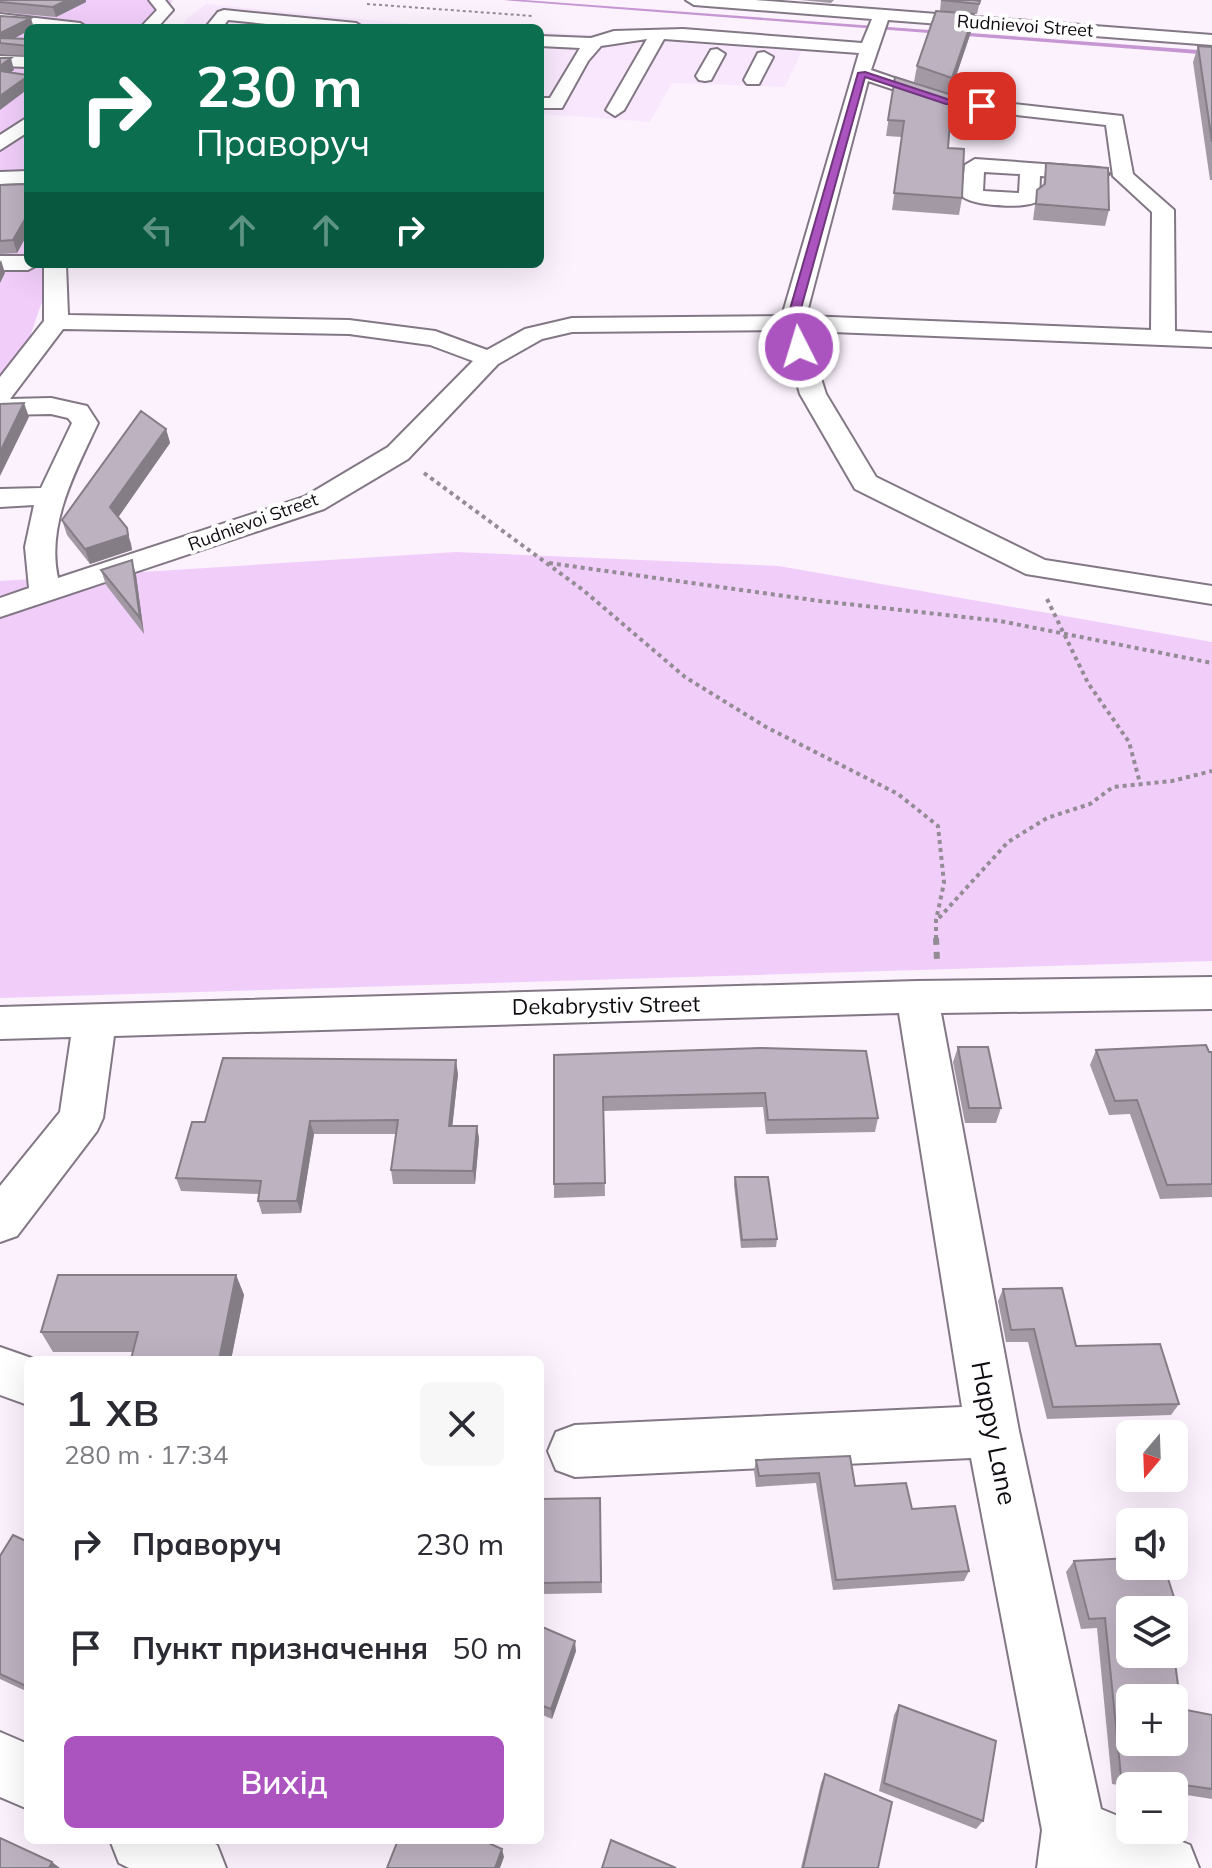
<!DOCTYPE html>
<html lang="uk">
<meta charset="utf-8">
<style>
:root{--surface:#fff;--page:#f7f7f7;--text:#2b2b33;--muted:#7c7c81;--accent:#ab53bf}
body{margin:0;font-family:Mulish,sans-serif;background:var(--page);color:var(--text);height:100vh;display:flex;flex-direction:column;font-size:30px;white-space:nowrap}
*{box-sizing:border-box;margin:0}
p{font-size:26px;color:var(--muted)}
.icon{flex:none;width:44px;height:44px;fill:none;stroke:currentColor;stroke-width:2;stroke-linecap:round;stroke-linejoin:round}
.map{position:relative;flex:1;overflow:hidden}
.details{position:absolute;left:24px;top:1356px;width:520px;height:488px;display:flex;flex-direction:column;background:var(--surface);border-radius:12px;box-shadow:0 8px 32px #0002}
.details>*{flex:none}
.guide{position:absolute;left:24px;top:24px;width:520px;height:244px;border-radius:12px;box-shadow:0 8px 32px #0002;background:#0b6e4f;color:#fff;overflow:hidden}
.needle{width:52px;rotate:199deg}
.fabs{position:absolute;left:1116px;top:1420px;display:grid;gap:16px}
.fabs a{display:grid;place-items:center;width:72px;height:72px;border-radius:12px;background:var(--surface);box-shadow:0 8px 32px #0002;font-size:40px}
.pin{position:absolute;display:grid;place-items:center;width:68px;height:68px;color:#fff;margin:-34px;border-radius:16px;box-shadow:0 4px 12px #0006}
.me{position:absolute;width:88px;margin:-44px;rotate:355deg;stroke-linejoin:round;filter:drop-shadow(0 0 6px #0008)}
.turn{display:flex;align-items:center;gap:28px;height:168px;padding:0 40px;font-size:36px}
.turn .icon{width:104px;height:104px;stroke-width:2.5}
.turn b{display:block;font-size:56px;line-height:68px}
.lanes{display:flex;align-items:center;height:76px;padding:0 40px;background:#0003;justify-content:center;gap:40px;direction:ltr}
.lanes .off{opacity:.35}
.round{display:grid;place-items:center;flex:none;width:84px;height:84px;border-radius:12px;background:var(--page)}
.summary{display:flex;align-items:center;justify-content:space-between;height:136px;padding:0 40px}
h1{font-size:48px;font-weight:600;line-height:60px}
.button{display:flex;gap:16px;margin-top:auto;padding:16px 40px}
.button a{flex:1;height:92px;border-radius:12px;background:var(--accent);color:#fff;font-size:32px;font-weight:600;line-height:92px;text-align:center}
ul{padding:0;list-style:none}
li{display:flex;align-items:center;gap:24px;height:104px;padding:0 40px}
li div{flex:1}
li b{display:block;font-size:30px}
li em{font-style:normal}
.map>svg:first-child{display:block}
.built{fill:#f9e8fd}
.green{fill:#f1cefa}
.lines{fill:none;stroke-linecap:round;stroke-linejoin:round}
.stream{fill:#c696d2;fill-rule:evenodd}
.minor-casing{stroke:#827784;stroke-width:4}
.path-far2{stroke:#938c95;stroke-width:2;stroke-dasharray:3 3;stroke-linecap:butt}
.path-far1{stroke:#938c95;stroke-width:4;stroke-dasharray:4 4;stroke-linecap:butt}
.path{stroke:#938c95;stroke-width:6;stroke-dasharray:7 7;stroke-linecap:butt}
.minor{fill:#fff;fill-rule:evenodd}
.wall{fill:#a399a5;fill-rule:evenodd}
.shaded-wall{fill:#847d86}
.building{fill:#bdb2c0;stroke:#847d86;stroke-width:2;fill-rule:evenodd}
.route{fill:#ab53bf;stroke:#6f367c;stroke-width:2}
.labels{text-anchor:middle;stroke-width:8;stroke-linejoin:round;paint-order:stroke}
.far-street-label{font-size:18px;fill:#0f0b10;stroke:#fff}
.street-label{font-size:22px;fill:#0f0b10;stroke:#fff}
.near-street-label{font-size:26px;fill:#0f0b10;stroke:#fff}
</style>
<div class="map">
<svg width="1212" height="1868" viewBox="0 0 1212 1868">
<rect width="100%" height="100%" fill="#fcf2fe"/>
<path class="built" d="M 206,4 L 412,24 L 472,28 L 182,28 L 187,18 Z
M 540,32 L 596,35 L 660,33 L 687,40 L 686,43 L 802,51 L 785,87 L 672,83 L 650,122 L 540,114 Z"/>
<path class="green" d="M 0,0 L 172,0 L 160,28 L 28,28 L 28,264 L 55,264 L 0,424 Z
M 456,552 L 779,566 L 1212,642 L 1212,961 L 0,998 L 0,581 Z"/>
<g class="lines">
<path class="stream" d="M 503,0 L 524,0 L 1212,51 L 1212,55 Z"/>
<g class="minor-casing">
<path id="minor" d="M 149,0 L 165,0 L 173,10 L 157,28 L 140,28 L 157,10 Z
M 686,0 L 755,0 L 1212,35 L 1212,45 L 888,20 L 871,70 L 949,97 L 1122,116 L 1133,174 L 1174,210 L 1175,331 L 1212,333 L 1212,347 L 806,331 L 826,394 L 876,477 L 1045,560 L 1212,586 L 1212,604 L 1026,574 L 855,489 L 800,394 L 782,330 L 572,332 L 542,339 L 498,364 L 408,459 L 324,509 L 0,617 L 0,598 L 29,588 L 25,547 L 34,505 L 0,507 L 0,489 L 41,488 L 72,423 L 68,418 L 51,414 L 0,415 L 0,377 L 44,321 L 44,264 L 66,264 L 68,315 L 349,320 L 435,331 L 487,350 L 525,329 L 572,318 L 782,316 L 859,53 L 664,39 L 624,110 L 615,116 L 606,110 L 647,39 L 601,46 L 588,61 L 562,108 L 540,108 L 540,98 L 550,98 L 580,48 L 540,46 L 540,36 L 591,38 L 614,31 L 683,29 L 862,43 L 872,19 L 694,5 ZM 868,81 L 946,107 L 1106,125 L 1113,176 L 1152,212 L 1151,330 L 806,316 ZM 63,329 L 349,334 L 430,345 L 473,361 L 388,447 L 304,497 L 58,578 C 46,524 76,470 98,423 L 87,406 L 51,398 L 10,399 Z
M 224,10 L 356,23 L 364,28 L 307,28 L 228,20 L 222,28 L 205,28 L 218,12 Z
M 0,14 L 80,23 L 88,28 L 0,24 Z
M 717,49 L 725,54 L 711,80 L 705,81 L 699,80 L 696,76 L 711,50 Z
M 764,52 L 773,57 L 759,84 L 747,84 L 744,80 L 758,53 Z
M 0,56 L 28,57 L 28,67 L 0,66 Z
M 28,117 L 28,132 L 0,150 L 0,135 Z
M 975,159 L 1099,168 L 1109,174 L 1099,180 L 1040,176 L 1039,200 C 1030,210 971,206 962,196 L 965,165 ZM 984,172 L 1020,174 L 1019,193 L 983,191 Z
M 28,171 L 28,183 L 0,184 L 0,172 Z
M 0,256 L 28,256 L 28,264 L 39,264 L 28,270 L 0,270 Z
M 1212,977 L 1212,1009 L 941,1013 L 1019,1431 L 1101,1809 L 1130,1821 L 1130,1830 L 1153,1830 L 1190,1845 L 1199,1868 L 1037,1868 L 1042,1830 L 971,1458 L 575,1477 L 556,1470 L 548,1451 L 556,1432 L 575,1425 L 962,1407 L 899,1013 L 114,1036 L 103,1118 L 97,1131 L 17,1236 L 0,1242 L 0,1186 L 60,1112 L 71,1037 L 0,1039 L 0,1007 L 917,981 Z
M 0,1347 L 37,1360 L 28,1360 L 28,1405 L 0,1395 Z
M 0,1732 L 28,1744 L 28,1809 L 0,1797 Z
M 110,1840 L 207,1840 L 217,1845 L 226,1868 L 129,1868 L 119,1863 Z"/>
</g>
<path class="path-far2" d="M 367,4 L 533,16"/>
<path class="path-far1" d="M 424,473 L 583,590 L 685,677 L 766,727 L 898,794 L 938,826 L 944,883 L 936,920 L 936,940
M 549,563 L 820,601 L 1000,621 L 1212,663
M 1047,599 L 1088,683 L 1129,742 L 1140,783
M 939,918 L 1008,842 L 1047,818 L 1090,804 L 1113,787 L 1172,781 L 1212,771"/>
<path class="path" d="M 936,938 L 937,961"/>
<use href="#minor" class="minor"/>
</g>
<path class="wall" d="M 0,0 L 86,2 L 56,17 L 0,12 Z
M 800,0 L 834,0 L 831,3 Z
M 941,0 L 980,1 L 977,14 L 940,11 Z
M 974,14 L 972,29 L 950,94 L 948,148 L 962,198 L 959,215 L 892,210 L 902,137 L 886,136 L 895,77 L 948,94 L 914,82 L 917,66 Z
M 0,16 L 15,38 L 28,39 L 28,56 L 0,54 Z
M 1198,46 L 1212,47 L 1212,180 L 1210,180 L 1193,62 Z
M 1046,163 L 1109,210 L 1105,226 L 1033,220 L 1037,190 L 1043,186 Z
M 28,184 L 28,233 L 17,253 L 0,254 L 0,185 Z
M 166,429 L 170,443 L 118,517 L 131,543 L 132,550 L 90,564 L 67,535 L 62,520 Z
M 101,570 L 136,575 L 144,634 L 106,585 Z
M 958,1047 L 1001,1108 L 996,1123 L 965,1123 L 953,1062 Z
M 760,1048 L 878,1118 L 875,1132 L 766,1134 L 763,1107 L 603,1111 L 605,1196 L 554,1198 L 554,1055 Z
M 1096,1050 L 1212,1052 L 1212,1197 L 1160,1199 L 1130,1114 L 1109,1115 L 1090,1065 Z
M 458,1074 L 452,1126 L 477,1126 L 479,1139 L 475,1184 L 393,1184 L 391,1170 L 396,1134 L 314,1134 L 301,1213 L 262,1214 L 258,1201 L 259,1194 L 181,1191 L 176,1178 L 205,1122 Z
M 735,1177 L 777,1239 L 776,1247 L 741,1248 L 734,1185 Z
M 236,1275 L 244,1295 L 231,1360 L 132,1360 L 133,1352 L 53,1352 L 41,1332 Z
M 1003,1289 L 1076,1346 L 1179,1404 L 1171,1415 L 1047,1419 L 1028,1342 L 1006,1342 L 998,1301 Z
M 850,1456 L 855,1486 L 912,1509 L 969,1571 L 964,1581 L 833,1590 L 816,1483 L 756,1487 L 754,1471 L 756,1460 Z
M 600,1498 L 602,1593 L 540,1594 L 540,1499 Z
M 28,1542 L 28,1692 L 0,1679 L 0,1556 Z
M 1130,1558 L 1130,1566 L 1164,1566 L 1179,1613 L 1174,1618 L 1174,1610 L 1130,1610 L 1130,1654 L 1174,1654 L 1181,1709 L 1212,1715 L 1212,1799 L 1174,1793 L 1174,1786 L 1130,1786 L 1130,1787 L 1112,1784 L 1097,1628 L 1081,1629 L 1066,1572 L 1074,1561 ZM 1130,1698 L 1174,1698 L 1174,1742 L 1130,1742 Z
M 540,1626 L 576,1651 L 552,1719 L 540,1714 Z
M 899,1705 L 983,1821 L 976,1829 L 879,1791 L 894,1715 Z
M 825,1774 L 878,1868 L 801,1868 L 821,1783 Z"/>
<path class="shaded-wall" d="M 67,0 L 86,0 L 86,2 L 56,17 L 53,7 Z
M 974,14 L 972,29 L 950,94 L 952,78 Z
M 31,18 L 34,28 L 28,28 L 28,31 L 4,44 L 0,43 L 0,33 Z
M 11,58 L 14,70 L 0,80 L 0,66 Z
M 28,76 L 28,89 L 0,110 L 0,96 Z
M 28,214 L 28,233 L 17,253 L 13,240 Z
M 1,260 L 5,273 L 0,283 L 0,262 Z
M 24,403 L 29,417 L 0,476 L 0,452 Z
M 166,429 L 170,443 L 115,522 L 110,507 Z
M 127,528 L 132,550 L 90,564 L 85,549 Z
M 132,560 L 136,575 L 144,634 L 140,618 Z
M 456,1060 L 458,1074 L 451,1139 L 449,1126 Z
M 310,1121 L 314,1134 L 301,1213 L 297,1201 Z
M 477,1126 L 479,1139 L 475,1184 L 473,1171 Z
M 236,1275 L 244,1295 L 231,1360 L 219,1360 Z
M 575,1641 L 576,1651 L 552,1719 L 551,1709 Z
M 502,1849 L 504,1857 L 500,1868 L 495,1868 Z
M 52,1862 L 60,1868 L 49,1868 Z"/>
<path class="building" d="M 0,0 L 67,0 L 53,7 L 0,2 Z
M 941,0 L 973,0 L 980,1 L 979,4 Z
M 936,11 L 974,14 L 952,78 L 917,66 Z
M 0,16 L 31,18 L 0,33 Z
M 0,38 L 28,39 L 28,46 L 0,43 Z
M 1198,46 L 1212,47 L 1212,142 Z
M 0,58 L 11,58 L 0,66 Z
M 0,71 L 28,75 L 28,76 L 0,96 Z
M 895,77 L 952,95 L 948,148 L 964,149 L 962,198 L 894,193 L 904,121 L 888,120 Z
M 1046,163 L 1108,168 L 1109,210 L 1036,204 L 1037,190 L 1045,184 Z
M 28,184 L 28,214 L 13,240 L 0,241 L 0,185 Z
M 24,403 L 0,452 L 0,404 Z
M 141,411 L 166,429 L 110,507 L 127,528 L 128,535 L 85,549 L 62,520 Z
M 132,560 L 140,618 L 101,570 Z
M 1206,1045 L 1209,1052 L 1212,1052 L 1212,1184 L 1167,1185 L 1137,1100 L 1115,1101 L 1096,1050 Z
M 958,1047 L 988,1047 L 1001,1108 L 969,1108 Z
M 760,1048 L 866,1051 L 878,1118 L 768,1120 L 765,1093 L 603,1097 L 605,1183 L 554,1184 L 554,1055 Z
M 223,1058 L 456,1060 L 449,1126 L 477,1126 L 473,1171 L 391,1170 L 398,1120 L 310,1121 L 297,1201 L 258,1201 L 261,1181 L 176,1178 L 192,1122 L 205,1122 Z
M 735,1177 L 768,1177 L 777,1239 L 742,1240 Z
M 58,1275 L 236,1275 L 219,1360 L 131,1359 L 138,1332 L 41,1332 Z
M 1062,1288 L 1076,1346 L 1160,1344 L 1179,1404 L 1053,1407 L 1034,1329 L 1011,1330 L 1003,1289 Z
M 850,1456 L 855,1486 L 906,1483 L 912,1509 L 955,1506 L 969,1571 L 836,1580 L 819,1473 L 759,1476 L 756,1460 Z
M 600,1498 L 601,1582 L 540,1583 L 540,1499 Z
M 13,1535 L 28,1542 L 28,1687 L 0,1674 L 0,1556 Z
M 1130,1558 L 1130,1566 L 1164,1566 L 1179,1613 L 1174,1613 L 1174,1610 L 1130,1610 L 1130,1654 L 1174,1654 L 1181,1709 L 1212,1715 L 1212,1789 L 1121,1776 L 1105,1618 L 1089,1619 L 1074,1561 ZM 1130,1698 L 1174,1698 L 1174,1742 L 1130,1742 Z
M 540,1626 L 575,1641 L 551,1709 L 540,1705 Z
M 899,1705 L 996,1741 L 983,1821 L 884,1783 Z
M 825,1774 L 892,1802 L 878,1868 L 803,1868 Z
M 0,1838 L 52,1862 L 49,1868 L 0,1868 Z
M 398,1840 L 482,1840 L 502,1849 L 495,1868 L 387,1868 Z
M 611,1840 L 676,1868 L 602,1868 Z"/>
<path class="route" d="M 865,72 L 947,99 L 986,106 L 946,104 L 865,77 L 797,323 L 805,347 L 799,350 L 793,347 L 786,323 L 858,73 Z"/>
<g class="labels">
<g class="far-street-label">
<text transform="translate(1025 26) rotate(4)" y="6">Rudnievoi Street</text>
<text transform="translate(253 522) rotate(-20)" y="6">Rudnievoi Street</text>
</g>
<g class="street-label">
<text transform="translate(606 1005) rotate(-1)" y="8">Dekabrystiv Street</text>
</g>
<g class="near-street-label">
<text transform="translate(994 1433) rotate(79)" y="9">Happy Lane</text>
</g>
</g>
</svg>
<div class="fabs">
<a><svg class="needle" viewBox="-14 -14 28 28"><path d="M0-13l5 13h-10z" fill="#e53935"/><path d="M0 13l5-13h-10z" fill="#7c7c81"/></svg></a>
<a><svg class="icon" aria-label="sound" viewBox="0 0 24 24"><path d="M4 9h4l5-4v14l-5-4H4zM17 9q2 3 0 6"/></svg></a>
<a><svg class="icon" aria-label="layers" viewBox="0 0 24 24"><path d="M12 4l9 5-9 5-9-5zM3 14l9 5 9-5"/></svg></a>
<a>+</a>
<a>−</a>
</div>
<div class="pin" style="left:982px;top:106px;background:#d93025"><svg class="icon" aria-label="arrive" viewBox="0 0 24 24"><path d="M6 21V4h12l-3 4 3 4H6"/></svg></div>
<svg class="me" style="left:799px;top:347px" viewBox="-20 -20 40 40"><circle r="17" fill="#ab53bf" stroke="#fff" stroke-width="3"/><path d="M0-11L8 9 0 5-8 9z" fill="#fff"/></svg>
<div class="guide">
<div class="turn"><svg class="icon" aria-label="right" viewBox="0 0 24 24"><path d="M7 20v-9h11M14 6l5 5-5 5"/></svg><div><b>230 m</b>Праворуч</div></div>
<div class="lanes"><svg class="icon off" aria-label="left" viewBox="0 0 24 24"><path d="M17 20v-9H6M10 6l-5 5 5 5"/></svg><svg class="icon off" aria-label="ahead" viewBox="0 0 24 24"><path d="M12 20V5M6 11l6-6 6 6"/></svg><svg class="icon off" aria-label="ahead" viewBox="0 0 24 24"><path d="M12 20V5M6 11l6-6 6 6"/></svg><svg class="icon" aria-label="right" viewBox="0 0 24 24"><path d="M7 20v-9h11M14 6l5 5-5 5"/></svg></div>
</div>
<section class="details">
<div class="summary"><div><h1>1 хв</h1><p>280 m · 17:34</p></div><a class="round"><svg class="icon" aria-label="close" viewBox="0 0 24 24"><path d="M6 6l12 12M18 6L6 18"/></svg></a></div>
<ul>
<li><svg class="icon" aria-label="right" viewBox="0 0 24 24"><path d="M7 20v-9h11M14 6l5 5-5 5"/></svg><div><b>Праворуч</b></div><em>230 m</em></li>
<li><svg class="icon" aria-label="arrive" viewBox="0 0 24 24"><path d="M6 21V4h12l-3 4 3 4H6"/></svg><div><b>Пункт призначення</b></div><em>50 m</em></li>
</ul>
<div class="button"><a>Вихід</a></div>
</section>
</div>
